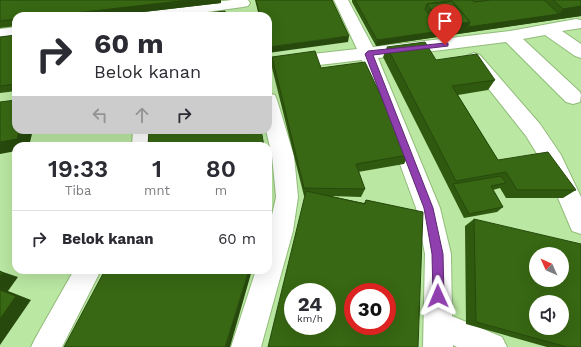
<!DOCTYPE html>
<html lang="id">
<style>
:root{--surface:#fff;--page:#f2f2f3;--text:#2b2b33;--muted:#7c7c81;--line:#e1e1e2}
body{margin:0;font-family:"Work Sans",sans-serif;background:var(--page);color:var(--text);height:100vh;display:flex;flex-direction:column;font-size:15px;white-space:nowrap}
*{box-sizing:border-box;margin:0}
p{font-size:13px;color:var(--muted)}
.icon{flex:none;width:22px;height:22px;fill:none;stroke:currentColor;stroke-width:2;stroke-linecap:round;stroke-linejoin:round}
.map{position:relative;flex:1;overflow:hidden}
.panel{position:absolute;left:12px;top:142px;width:260px;height:132px;display:flex;flex-direction:column;background:var(--surface);border-radius:12px;box-shadow:0 4px 16px #0002}
.panel>*{flex:none}
.guide{position:absolute;left:12px;top:12px;width:260px;height:122px;border-radius:12px;box-shadow:0 4px 16px #0002;background:#fff;color:var(--text);overflow:hidden}
.needle{width:26px;rotate:315deg}
.buttons{position:absolute;left:529px;top:247px;display:grid;gap:8px}
.buttons a{display:grid;place-items:center;width:40px;height:40px;border-radius:50%;background:var(--surface);box-shadow:0 4px 16px #0002;font-size:20px}
.speed{position:absolute;left:284px;top:283px;display:flex;gap:8px;font-size:20px;font-weight:700;text-align:center}
.speed>*{display:grid;place-content:center;width:52px;height:52px;border-radius:50%;background:var(--surface);box-shadow:0 4px 16px #0002;line-height:1}
.speed small{font-size:10px;font-weight:400}
.speed .limit{border:6px solid #d22;background:#fff;color:#111}
.pin{position:absolute;display:grid;place-items:center;width:34px;height:34px;color:#fff;margin:-41px -17px;border-radius:50% 50% 50% 0;rotate:-45deg;box-shadow:0 0 4px #0007}
.pin .icon{rotate:45deg}
.me{position:absolute;width:44px;margin:-22px;rotate:359deg;stroke-linejoin:round;filter:drop-shadow(0 0 3px #0008)}
.turn{display:flex;align-items:center;gap:14px;height:84px;padding:0 16px;font-size:18px}
.turn .icon{width:52px;height:52px;stroke-width:2.5}
.turn b{display:block;font-size:28px;line-height:34px}
.lanes{display:flex;align-items:center;height:38px;padding:0 16px;background:#0003;justify-content:center;gap:20px;direction:ltr}
.lanes .off{opacity:.35}
.eta{display:flex;justify-content:space-evenly;align-items:center;height:68px;text-align:center}
.eta b{font-size:24px;font-weight:600;line-height:28px}
ul{padding:0;list-style:none}
li{display:flex;align-items:center;gap:12px;height:56px;padding:0 16px;border-top:1px solid var(--line)}
li div{flex:1}
li b{display:block;font-size:15px}
li em{font-style:normal}
.map>svg:first-child{display:block}
.lines{fill:none;stroke-linecap:round;stroke-linejoin:round}
.minor-casing{stroke:#91bc79;stroke-width:2}
.minor{fill:#fff;fill-rule:evenodd}
.wall{fill:#305910}
.shaded-wall{fill:#27490d}
.building{fill:#386813;stroke:#27490d;fill-rule:evenodd}
.route{fill:#8f3fae;stroke:#5d2971}
</style>
<div class="map">
<svg width="581" height="347" viewBox="0 0 581 347">
<rect width="100%" height="100%" fill="#bae7a2"/>
<g class="lines">
<g class="minor-casing">
<path id="minor" d="M 232,0 L 248,0 L 250,3 L 248,6 L 243,7 L 178,16 L 135,16 L 138,13 L 143,11 Z
M 334,0 L 348,0 L 373,47 L 510,31 L 576,19 L 581,20 L 581,28 L 562,31 L 581,44 L 581,58 L 575,56 L 545,35 L 523,39 L 580,92 L 581,95 L 580,102 L 573,104 L 566,102 L 506,42 L 378,58 L 440,208 L 451,254 L 452,316 L 502,337 L 507,347 L 457,347 L 453,345 L 453,347 L 423,347 L 425,254 L 416,208 L 362,60 L 268,71 L 268,59 L 357,49 Z
M 16,27 L 16,37 L 0,39 L 0,29 Z
M 474,53 L 480,55 L 540,124 L 561,155 L 581,197 L 581,234 L 572,231 L 544,165 L 526,136 L 465,59 L 468,55 Z
M 268,93 L 275,95 L 277,100 L 294,156 L 298,197 L 293,231 L 261,347 L 231,347 L 256,270 L 268,270 L 268,233 L 276,197 L 272,156 L 266,130 L 268,130 Z
M 133,130 L 153,130 L 152,146 L 132,146 Z
M 74,270 L 101,270 L 62,347 L 31,347 L 36,337 Z"/>
</g>
<use href="#minor" class="minor"/>
</g>
<path class="wall" d="M 0,0 L 221,0 L 221,3 L 109,16 L 16,16 L 16,26 L 0,28 Z
M 255,0 L 332,0 L 348,42 L 268,16 L 259,16 Z
M 352,0 L 581,0 L 581,16 L 376,46 L 352,2 Z
M 16,35 L 16,91 L 0,93 L 0,37 Z
M 387,47 L 495,80 L 488,90 L 458,95 L 498,160 L 576,190 L 563,198 L 506,198 L 500,188 L 493,190 L 503,207 L 497,212 L 464,218 L 383,57 Z
M 272,57 L 321,68 L 409,155 L 404,164 L 358,172 L 365,189 L 361,197 L 331,196 L 364,203 L 366,200 L 423,212 L 304,196 L 272,68 Z
M 474,219 L 581,347 L 547,347 L 466,324 L 465,226 Z"/>
<path class="shaded-wall" d="M 189,0 L 221,0 L 221,3 L 109,16 L 80,16 L 79,13 Z
M 581,6 L 581,16 L 464,33 L 468,27 L 559,14 L 563,9 Z
M 470,22 L 464,33 L 376,46 L 377,40 L 441,31 L 443,26 Z
M 349,36 L 348,42 L 268,53 L 268,47 Z
M 20,130 L 33,130 L 29,146 L 16,146 L 16,151 L 0,154 L 0,142 Z
M 268,165 L 269,174 L 268,174 Z
M 268,205 L 269,213 L 268,217 Z
M 249,270 L 252,270 L 230,347 L 225,347 Z
M 0,271 L 18,277 L 8,291 L 31,300 L 0,345 Z"/>
<path class="building" d="M 0,0 L 189,0 L 48,16 L 16,16 L 16,19 L 0,21 Z
M 256,0 L 332,0 L 349,36 L 268,47 L 268,16 L 260,16 Z
M 355,0 L 472,0 L 474,2 L 491,0 L 544,0 L 559,14 L 468,27 L 470,22 L 452,1 L 427,4 L 425,9 L 441,31 L 377,40 Z
M 553,0 L 581,0 L 581,6 L 563,9 Z
M 452,1 L 470,22 L 443,26 L 427,4 Z
M 225,11 L 226,16 L 182,16 Z
M 16,35 L 16,84 L 0,86 L 0,37 Z
M 425,42 L 436,60 L 477,54 L 495,80 L 452,86 L 498,160 L 548,152 L 576,190 L 517,190 L 506,172 L 456,181 L 387,47 Z
M 315,51 L 321,68 L 365,62 L 409,155 L 356,164 L 365,189 L 304,188 L 272,57 Z
M 16,100 L 16,130 L 20,130 L 17,139 L 0,142 L 0,102 Z
M 149,130 L 261,130 L 264,146 L 148,146 Z
M 501,176 L 506,183 L 491,186 L 503,207 L 469,214 L 453,184 Z
M 306,191 L 365,204 L 366,200 L 423,212 L 418,347 L 268,347 ZM 293,292 L 327,292 L 327,326 L 293,326 ZM 353,292 L 387,292 L 387,326 L 353,326 Z
M 474,219 L 581,244 L 581,347 L 567,347 L 476,322 ZM 536,254 L 562,254 L 562,280 L 536,280 ZM 536,302 L 562,302 L 562,328 L 536,328 Z
M 105,270 L 249,270 L 225,347 L 64,347 Z
M 0,271 L 3,273 L 0,277 Z
M 0,290 L 16,296 L 0,319 Z"/>
<path class="route" d="M 445,43 L 448,43 L 448,46 L 373,55 L 433,208 L 443,254 L 444,296 L 442,300 L 438,302 L 434,300 L 433,296 L 432,254 L 424,208 L 365,54 L 368,51 Z"/>
</svg>
<div class="buttons">
<a><svg class="needle" viewBox="-14 -14 28 28"><path d="M0-13l5 13h-10z" fill="#e53935"/><path d="M0 13l5-13h-10z" fill="#7c7c81"/></svg></a>
<a><svg class="icon" aria-label="sound" viewBox="0 0 24 24"><path d="M4 9h4l5-4v14l-5-4H4zM17 9q2 3 0 6"/></svg></a>
</div>
<div class="speed"><div>24<small>km/h</small></div><div class="limit">30</div></div>
<div class="pin" style="left:445px;top:45px;background:#d93025"><svg class="icon" aria-label="arrive" viewBox="0 0 24 24"><path d="M6 21V4h12l-3 4 3 4H6"/></svg></div>
<svg class="me" style="left:438px;top:296px" viewBox="-20 -20 40 40"><path d="M0-17L14 15 0 8-14 15z" fill="#8f3fae" stroke="#fff" stroke-width="4"/></svg>
<div class="guide">
<div class="turn"><svg class="icon" aria-label="right" viewBox="0 0 24 24"><path d="M7 20v-9h11M14 6l5 5-5 5"/></svg><div><b>60 m</b>Belok kanan</div></div>
<div class="lanes"><svg class="icon off" aria-label="left" viewBox="0 0 24 24"><path d="M17 20v-9H6M10 6l-5 5 5 5"/></svg><svg class="icon off" aria-label="ahead" viewBox="0 0 24 24"><path d="M12 20V5M6 11l6-6 6 6"/></svg><svg class="icon" aria-label="right" viewBox="0 0 24 24"><path d="M7 20v-9h11M14 6l5 5-5 5"/></svg></div>
</div>
<section class="panel">
<div class="eta">
<div><b>19:33</b><p>Tiba</p></div>
<div><b>1</b><p>mnt</p></div>
<div><b>80</b><p>m</p></div>
</div>
<ul>
<li><svg class="icon" aria-label="right" viewBox="0 0 24 24"><path d="M7 20v-9h11M14 6l5 5-5 5"/></svg><div><b>Belok kanan</b></div><em>60 m</em></li>
</ul>
</section>
</div>
